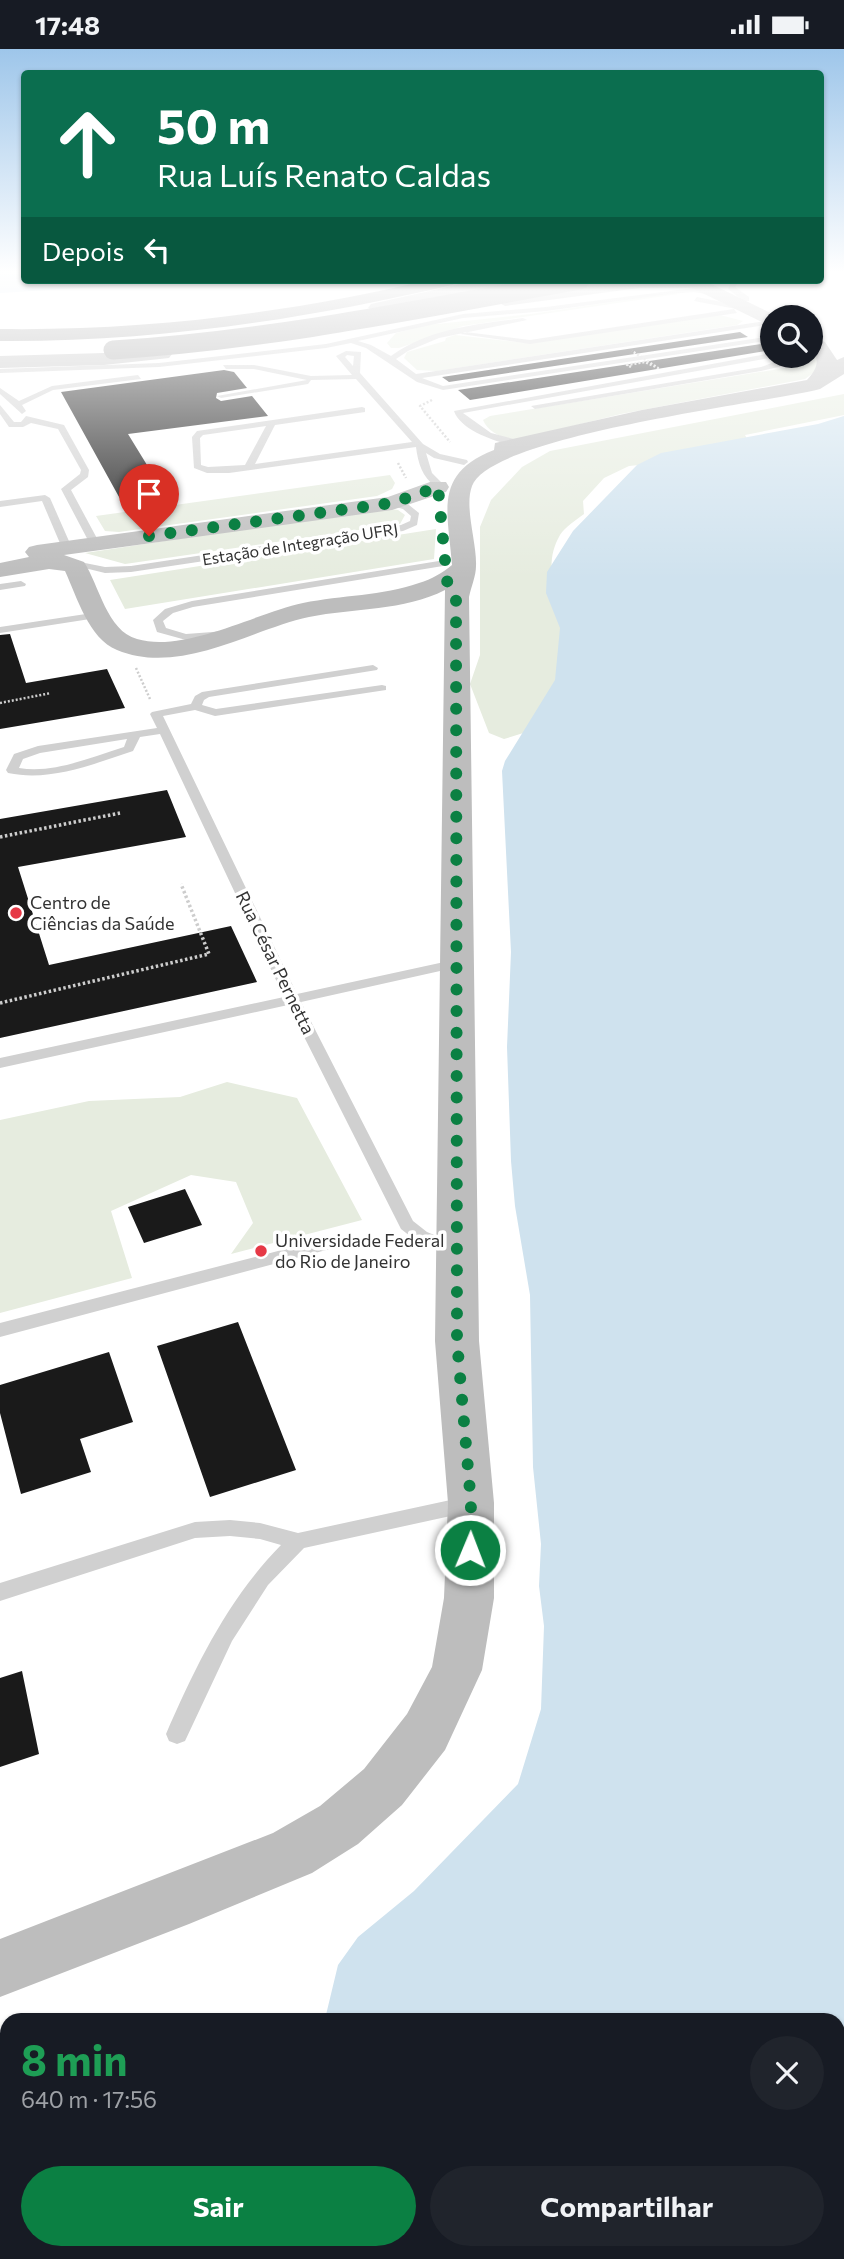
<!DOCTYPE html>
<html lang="pt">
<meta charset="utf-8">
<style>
:root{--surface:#171b24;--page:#20242c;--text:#f1f3f6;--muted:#9ea1a6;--accent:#0b8043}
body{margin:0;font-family:Commissioner,sans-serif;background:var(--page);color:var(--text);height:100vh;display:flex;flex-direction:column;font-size:26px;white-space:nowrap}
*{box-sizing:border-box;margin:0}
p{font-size:23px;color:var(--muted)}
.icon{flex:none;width:38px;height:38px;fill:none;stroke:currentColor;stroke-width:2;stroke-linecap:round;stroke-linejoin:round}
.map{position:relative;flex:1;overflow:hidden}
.panel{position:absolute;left:0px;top:1964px;width:845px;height:247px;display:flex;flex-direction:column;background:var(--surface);border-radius:21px 21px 0 0;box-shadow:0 2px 5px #0004}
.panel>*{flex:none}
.top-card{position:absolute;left:21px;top:21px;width:803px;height:214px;border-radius:7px;box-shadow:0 2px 5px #0004;background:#0b6e4f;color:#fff;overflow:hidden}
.fabs{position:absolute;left:760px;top:256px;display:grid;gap:14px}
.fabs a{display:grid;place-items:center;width:63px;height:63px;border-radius:50%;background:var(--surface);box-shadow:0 2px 5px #0004;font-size:35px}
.pin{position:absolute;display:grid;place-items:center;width:60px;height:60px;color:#fff;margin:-72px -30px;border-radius:50% 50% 50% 0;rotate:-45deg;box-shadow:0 0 7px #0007}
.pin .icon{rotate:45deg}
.me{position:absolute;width:77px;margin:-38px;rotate:1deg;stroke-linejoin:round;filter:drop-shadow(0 0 5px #0008)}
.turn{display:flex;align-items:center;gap:24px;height:147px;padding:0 21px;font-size:32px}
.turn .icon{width:91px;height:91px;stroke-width:2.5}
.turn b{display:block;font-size:49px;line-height:60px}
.then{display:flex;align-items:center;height:66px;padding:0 21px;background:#0003;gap:14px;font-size:26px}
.round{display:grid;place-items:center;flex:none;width:74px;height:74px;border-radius:37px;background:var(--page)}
.summary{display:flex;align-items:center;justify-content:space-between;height:119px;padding:0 21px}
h1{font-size:42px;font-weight:700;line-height:52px;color:#1e9e55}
.cta{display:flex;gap:14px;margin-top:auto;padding:14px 21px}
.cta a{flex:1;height:80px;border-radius:42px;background:var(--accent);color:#fff;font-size:28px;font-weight:700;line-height:80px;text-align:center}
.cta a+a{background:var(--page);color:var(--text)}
.status{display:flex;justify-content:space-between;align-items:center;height:49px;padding:0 35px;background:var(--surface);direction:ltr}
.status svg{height:19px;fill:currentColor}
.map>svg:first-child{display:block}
.green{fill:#e6ecdf}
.water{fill:#cfe2ee}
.building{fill:#1a1a1a}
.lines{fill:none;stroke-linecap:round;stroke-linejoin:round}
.path-far1{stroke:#cdcdcd;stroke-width:2.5;stroke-dasharray:2 2;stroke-linecap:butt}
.path{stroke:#cdcdcd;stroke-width:3.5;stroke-dasharray:2.5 2.5;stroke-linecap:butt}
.lane{fill:#d0d0d0;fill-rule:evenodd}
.secondary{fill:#bdbdbd;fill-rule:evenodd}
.highway{fill:#9a9a9a;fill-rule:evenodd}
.path-bridge{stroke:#cdcdcd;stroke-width:2.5;stroke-dasharray:2 2;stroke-linecap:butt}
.highway-bridge{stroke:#9a9a9a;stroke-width:19}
.route{stroke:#0b8043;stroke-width:12;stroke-dasharray:0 21.6}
.poi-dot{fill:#e63946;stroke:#fff;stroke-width:2.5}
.labels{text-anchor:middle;stroke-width:7;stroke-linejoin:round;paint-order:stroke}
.far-street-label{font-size:16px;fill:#333;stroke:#fff}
.poi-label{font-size:18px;fill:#333;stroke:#fff;text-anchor:start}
.street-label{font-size:18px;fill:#333;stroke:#fff}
</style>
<div class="status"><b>17:48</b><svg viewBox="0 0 49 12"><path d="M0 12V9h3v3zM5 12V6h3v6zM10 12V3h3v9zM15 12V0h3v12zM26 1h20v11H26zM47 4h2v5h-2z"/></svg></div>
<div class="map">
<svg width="844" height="2210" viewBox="0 0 844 2210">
<rect width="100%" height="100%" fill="#fff"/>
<path class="green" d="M 673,244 L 678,245 L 463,277 L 399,299 L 391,299 L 387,294 L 396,284 L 428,276 L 531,265 Z
M 720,266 L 743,272 L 737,276 L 437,322 L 417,321 L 404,309 L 407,303 L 445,292 L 446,289 L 455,286 L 526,294 Z
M 814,303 L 820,319 L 805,330 L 621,365 L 516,391 C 503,390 488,383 483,371 L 490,367 L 797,317 L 806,313 L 808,306 Z
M 844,345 L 844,366 L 745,386 L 751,397 L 698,410 L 629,417 L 604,429 L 583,452 L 584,465 C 576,471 565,478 560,486 C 539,522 562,556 576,589 L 533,681 L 504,690 L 489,684 L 470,635 L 480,606 L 480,478 L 491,451 L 522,418 L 550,402 Z
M 390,426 L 395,434 L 392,440 L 377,447 L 119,483 L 105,482 L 96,467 Z
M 384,459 L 398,461 L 405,466 L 400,475 L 125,515 L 85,504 Z
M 436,480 L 434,510 L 125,560 L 110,531 Z
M 227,1033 L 297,1049 L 362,1171 L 231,1205 L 253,1174 L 236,1133 L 191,1126 L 111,1162 L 132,1229 L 0,1264 L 0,1071 L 89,1052 L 180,1048 Z"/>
<path class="water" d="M 0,221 L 24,221 L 24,231 L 208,231 L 0,244 Z
M 844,367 L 844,2210 L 305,2210 L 306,2203 L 838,2203 L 838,1970 L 325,1970 L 338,1916 L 358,1888 L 414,1842 L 518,1735 L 541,1660 L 544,1577 L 539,1537 L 541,1495 L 533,1418 L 530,1246 L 515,1157 L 511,1112 L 507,998 L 511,903 L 502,722 L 505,712 L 555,631 L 560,579 L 546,544 L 547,523 L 573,482 L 637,416 L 661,404 L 818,375 Z"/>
<path class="building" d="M 740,283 L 748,288 L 449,333 L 442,328 Z
M 761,295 L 772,301 L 470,351 L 458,341 Z
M 224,321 L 234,323 L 247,339 L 217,344 L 216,349 L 221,352 L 252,347 L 268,367 L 128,385 L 174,460 L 129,466 L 61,343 Z
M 10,585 L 26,634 L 107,620 L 125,659 L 0,680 L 0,586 Z
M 167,741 L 186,788 L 18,818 L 49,916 L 231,877 L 257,933 L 0,989 L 0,770 Z
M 185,1140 L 202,1176 L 144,1194 L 128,1158 Z
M 238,1273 L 296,1421 L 210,1448 L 157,1297 Z
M 109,1303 L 133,1373 L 80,1390 L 91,1423 L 21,1445 L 0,1364 L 0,1336 Z
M 22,1622 L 39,1705 L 0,1718 L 0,1629 Z"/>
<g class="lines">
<path class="path-far1" d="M 432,351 L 420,357 L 450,393
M 398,414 L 406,429
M 136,619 L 150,650
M 0,654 L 51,644"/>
<path class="path" d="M 0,788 L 120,764
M 0,954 L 209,905 L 181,835"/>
<path class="lane" d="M 699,231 L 726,231 L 689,236 L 685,234 Z
M 732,231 L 740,231 L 735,238 L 749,248 L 749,252 L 743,252 L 728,240 Z
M 694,239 L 717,244 L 713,246 L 694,243 L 670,245 L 546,262 L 463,269 L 358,292 L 371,296 L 391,307 C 429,279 478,275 523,269 L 527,271 L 439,289 L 408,302 L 396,310 L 416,325 L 772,271 L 772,275 L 422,329 L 443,337 L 772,287 L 772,291 L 443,341 L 417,333 L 366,299 L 351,294 L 326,299 L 159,318 L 0,324 L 0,320 L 159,314 L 326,295 L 463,265 L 546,258 Z
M 697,248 L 747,258 L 751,260 L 747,262 L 694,252 Z
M 734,260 L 737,264 L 530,295 L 461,285 L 465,283 L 530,291 Z
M 346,302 L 361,303 L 360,324 L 423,395 L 440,405 L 467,411 L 468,413 L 464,416 L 434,409 L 426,404 L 432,424 L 442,434 L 442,438 L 436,438 C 422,428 418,414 416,398 L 229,424 L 207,424 L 194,419 L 192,388 L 197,382 L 362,358 L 365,359 L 365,363 L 275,376 L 255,415 L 412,393 L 356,330 L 311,331 L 308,335 L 221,349 L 217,347 L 307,331 L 254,320 L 226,320 L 223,316 L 254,316 L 311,327 L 352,326 L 336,307 ZM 347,306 L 354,307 L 353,317 L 345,308 ZM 266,377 L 245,416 L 208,418 L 201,416 L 200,389 L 203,386 Z
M 772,304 L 775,308 L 463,364 L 491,384 L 525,393 L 526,395 L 522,398 C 502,395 461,383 454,362 Z
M 793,306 L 804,306 L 787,316 L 761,322 L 535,360 L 531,357 L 761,318 Z
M 138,326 L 141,330 L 53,341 L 22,356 L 26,362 L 22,365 L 0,345 L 0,339 L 19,352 L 52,337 Z
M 0,356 L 14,373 L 21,373 L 26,367 L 64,376 L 89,421 L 88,428 L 71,441 L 100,495 L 98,497 L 90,495 L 61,440 L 80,425 L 81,421 L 58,380 L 31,374 L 23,378 L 9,378 L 0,365 Z
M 45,446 L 50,449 L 72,499 L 70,501 L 62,499 L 42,452 L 0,458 L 0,452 Z
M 392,451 L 409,456 L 419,464 L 417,476 L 403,482 L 131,523 L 105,524 L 60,513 L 65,510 L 105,518 L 131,517 L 401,476 L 410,472 L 411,467 L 403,460 L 389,456 L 389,452 Z
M 445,511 L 449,512 L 449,516 L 193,558 L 173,564 L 163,572 L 166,579 L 186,585 L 226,582 L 226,586 L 222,587 L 186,591 L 157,583 L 153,571 L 165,560 L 192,552 Z
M 21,532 L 26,535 L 25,537 L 0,541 L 0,535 Z
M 99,563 L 103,564 L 103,568 L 0,584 L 0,578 Z
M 373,616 L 378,619 L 377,621 L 209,648 L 204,651 L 202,656 L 216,660 L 382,636 L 386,637 L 386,641 L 215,667 L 195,661 L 163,667 L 297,945 L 458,910 L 465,914 L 458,918 L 301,953 L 413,1172 L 427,1183 L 461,1197 L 463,1201 L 461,1205 L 455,1207 L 415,1191 L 401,1180 L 288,956 L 0,1019 L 0,1009 L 284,948 L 160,685 L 140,688 L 133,702 C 93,715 51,733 8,724 L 6,721 L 14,705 L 38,697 L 157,679 L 150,665 L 152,663 L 191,655 L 195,647 L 202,643 ZM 127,690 L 124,698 C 91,708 54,725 19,719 L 23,710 L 40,704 Z
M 324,1190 L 330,1192 L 332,1196 L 330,1200 L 0,1288 L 0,1274 Z
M 469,1447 L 476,1449 L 479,1455 L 476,1461 L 469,1463 L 304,1499 L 268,1536 L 232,1592 L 185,1692 L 177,1695 L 169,1692 L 166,1685 C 196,1616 228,1550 281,1496 L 260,1490 L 230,1487 L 195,1489 L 0,1552 L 0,1534 L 195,1473 L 230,1471 L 260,1474 L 298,1484 Z"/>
<path class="secondary" d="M 479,231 L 512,231 L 503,236 L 377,264 L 368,259 L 371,255 Z
M 621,231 L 703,231 L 779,268 L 772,268 L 772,276 L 766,275 L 692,239 L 639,239 L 505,257 L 496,252 L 505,247 Z
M 810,286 L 825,293 L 837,311 L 844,308 L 844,325 L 820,340 C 762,355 491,386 472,437 C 464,458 477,494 476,517 C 476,527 471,538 469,548 L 479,1292 L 494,1454 L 494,1549 L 482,1621 L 445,1701 L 402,1756 L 358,1795 L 312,1824 L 189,1875 L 0,1948 L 0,1890 L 273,1784 L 320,1757 L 364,1720 L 407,1665 L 432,1618 L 444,1549 L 448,1454 L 435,1292 L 445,541 C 404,562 354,559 309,568 C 249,581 180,627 117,601 C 89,590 77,548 65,522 L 49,520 L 0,528 L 0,514 L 29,508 L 25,503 L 29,498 L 37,496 L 388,448 L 430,433 L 446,433 L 449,438 L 446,443 L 392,461 L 64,506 L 84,513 C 99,536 107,582 137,590 C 185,604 256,564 303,554 C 342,546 382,547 419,534 C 432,530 442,524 452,516 C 448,462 433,425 494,401 L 495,394 L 642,361 L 807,331 C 816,321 822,311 810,300 Z
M 162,299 L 169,301 L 172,305 L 169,309 L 104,316 L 0,319 L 0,307 L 104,304 Z"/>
<path class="highway" d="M 429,231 L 461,231 L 452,236 C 302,271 154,293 0,292 L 0,280 C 146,282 288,264 429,231 Z"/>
<path class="path-bridge" d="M 631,318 L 627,316 L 645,313 L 658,319 L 632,302"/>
<path class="highway-bridge" d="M 113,301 C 271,291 425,259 580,231"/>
</g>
<linearGradient id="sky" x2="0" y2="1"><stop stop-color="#9ec6ea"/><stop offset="0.42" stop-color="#fff"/><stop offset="1" stop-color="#fff" stop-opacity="0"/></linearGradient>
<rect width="844" height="530" fill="url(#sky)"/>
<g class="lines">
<path class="route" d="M 149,487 L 392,454 L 438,438 L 447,532 L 456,548 L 457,1292 L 471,1454 L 470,1501"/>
</g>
<g class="poi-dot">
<circle cx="16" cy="864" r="7"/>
<circle cx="261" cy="1202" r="7"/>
</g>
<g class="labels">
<g class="far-street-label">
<text transform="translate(300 495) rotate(-9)" y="6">Estação de Integração UFRJ</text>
</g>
<g class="poi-label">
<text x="30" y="860">Centro de<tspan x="30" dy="21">Ciências da Saúde</tspan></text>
<text x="275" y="1198">Universidade Federal<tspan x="275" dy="21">do Rio de Janeiro</tspan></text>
</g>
<g class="street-label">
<text transform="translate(275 914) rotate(64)" y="6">Rua César Pernetta</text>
</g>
</g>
</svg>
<div class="fabs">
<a><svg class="icon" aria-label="search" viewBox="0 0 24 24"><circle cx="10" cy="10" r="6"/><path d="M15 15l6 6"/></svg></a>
</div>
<div class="pin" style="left:149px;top:487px;background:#d93025"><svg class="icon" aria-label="arrive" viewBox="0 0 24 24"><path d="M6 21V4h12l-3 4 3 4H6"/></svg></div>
<svg class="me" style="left:470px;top:1501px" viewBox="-20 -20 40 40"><circle r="17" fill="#0b8043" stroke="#fff" stroke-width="3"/><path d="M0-11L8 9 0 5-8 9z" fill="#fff"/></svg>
<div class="top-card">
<div class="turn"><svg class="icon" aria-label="ahead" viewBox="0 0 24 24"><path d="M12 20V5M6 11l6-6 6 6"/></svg><div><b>50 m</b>Rua Luís Renato Caldas</div></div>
<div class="then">Depois<svg class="icon" aria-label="left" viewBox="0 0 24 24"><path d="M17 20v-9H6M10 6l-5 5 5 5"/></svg></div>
</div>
<section class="panel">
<div class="summary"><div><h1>8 min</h1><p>640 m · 17:56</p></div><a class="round"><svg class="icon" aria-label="close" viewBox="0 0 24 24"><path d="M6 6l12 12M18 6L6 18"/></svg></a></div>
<div class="cta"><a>Sair</a><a>Compartilhar</a></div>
</section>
</div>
